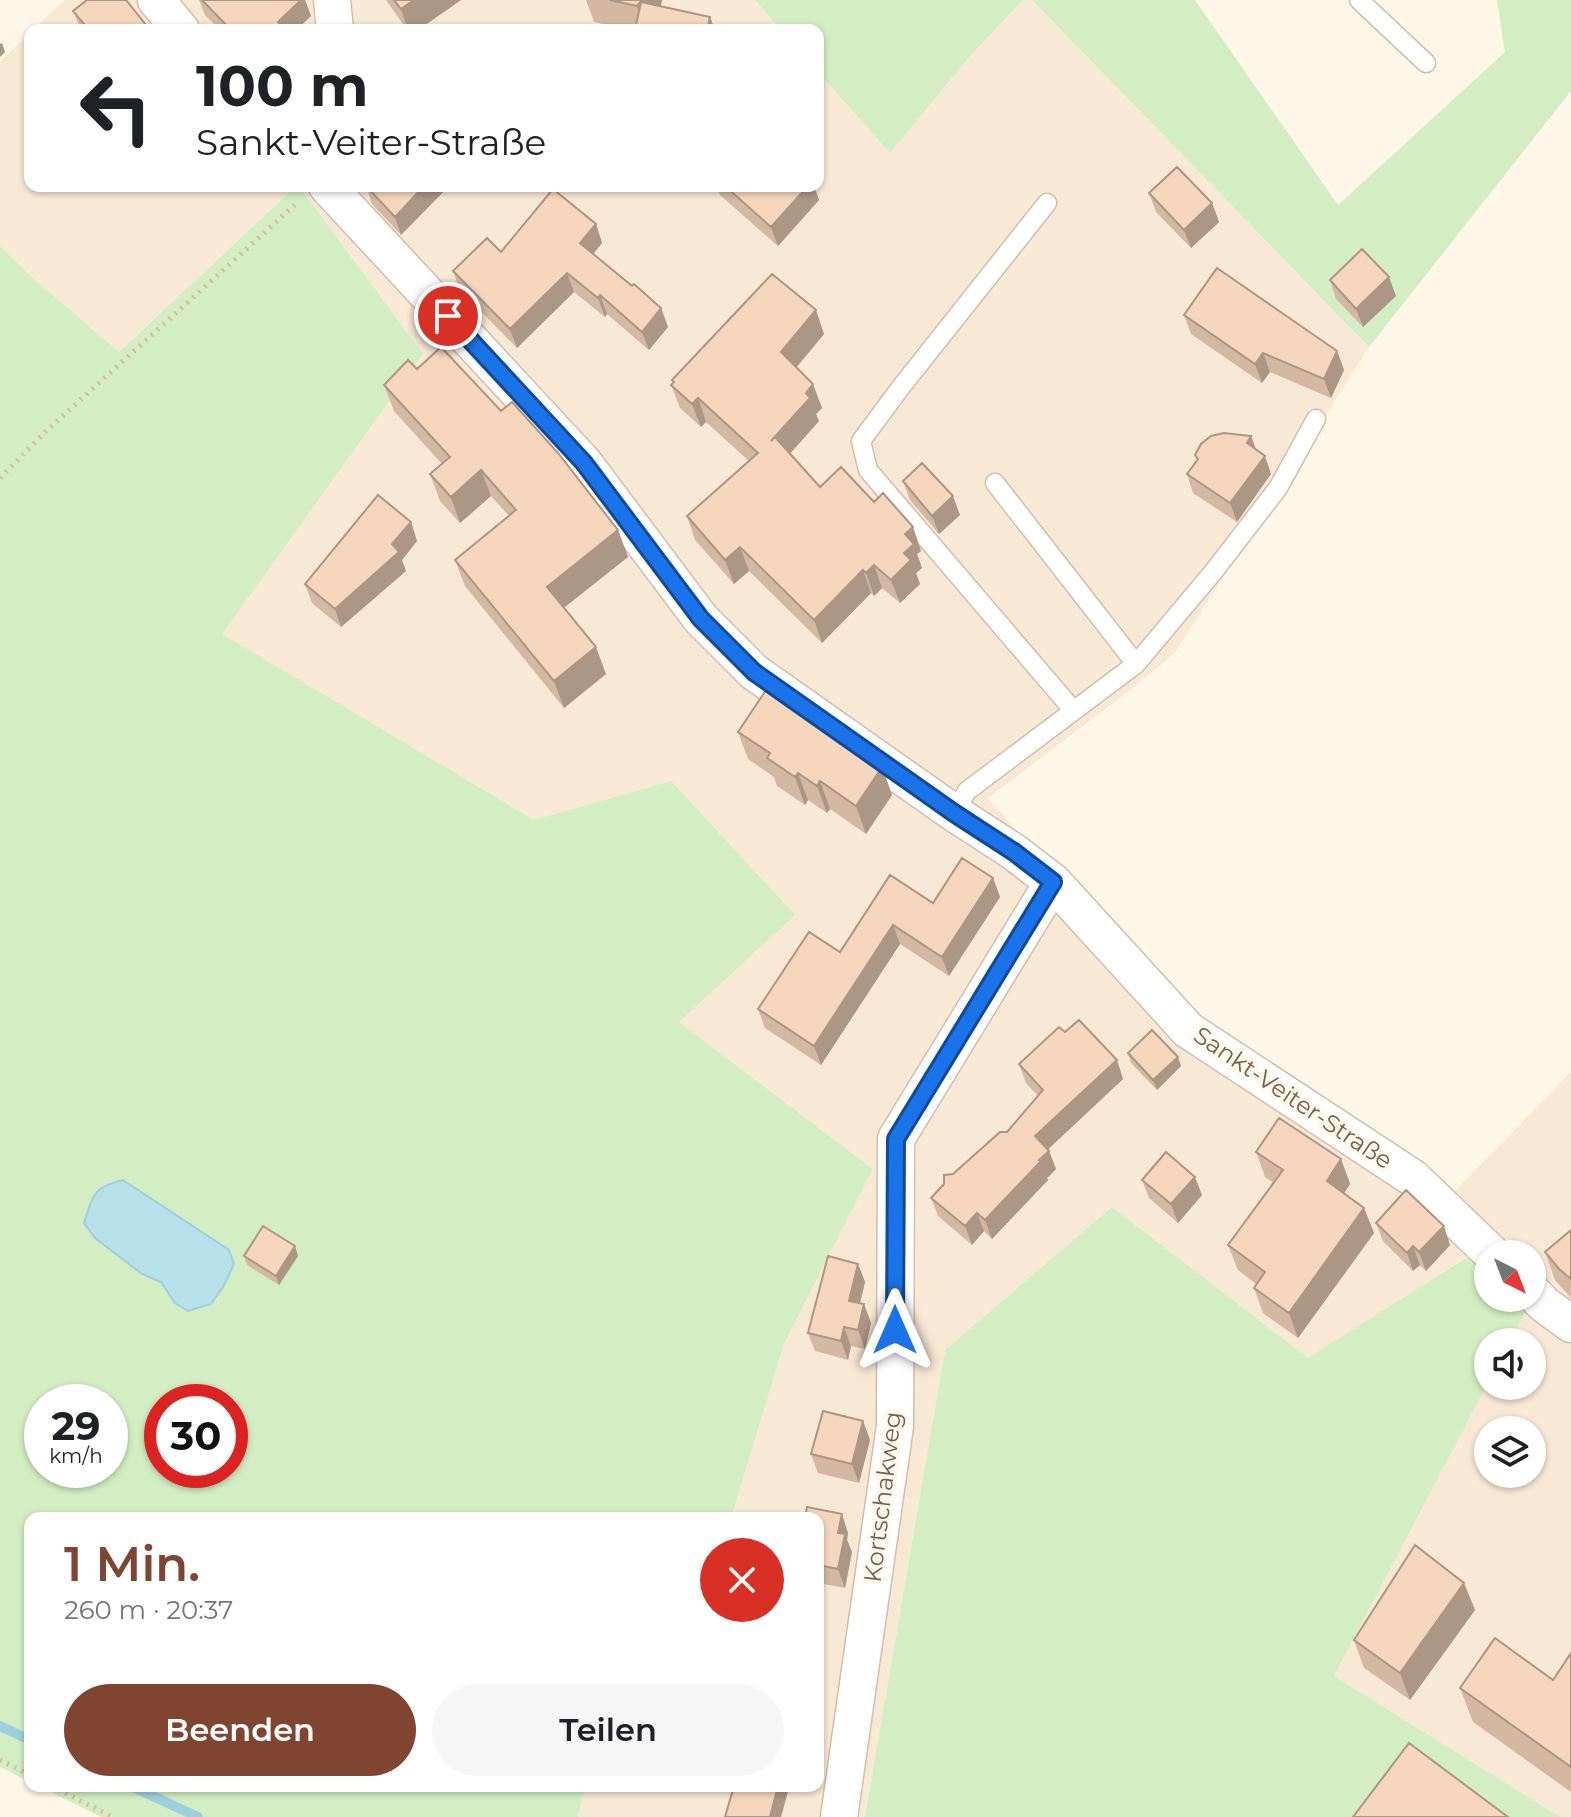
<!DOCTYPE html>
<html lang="de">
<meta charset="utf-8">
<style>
:root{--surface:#fff;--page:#f6f6f6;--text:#202124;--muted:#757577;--accent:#7f4531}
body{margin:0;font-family:Montserrat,sans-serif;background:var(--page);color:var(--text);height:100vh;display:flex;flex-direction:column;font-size:30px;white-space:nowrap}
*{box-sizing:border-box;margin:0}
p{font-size:26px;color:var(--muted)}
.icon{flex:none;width:44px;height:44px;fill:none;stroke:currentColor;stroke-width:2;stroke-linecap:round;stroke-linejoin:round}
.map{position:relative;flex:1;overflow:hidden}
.details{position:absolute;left:24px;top:1512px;width:800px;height:280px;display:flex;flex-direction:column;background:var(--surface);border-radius:16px;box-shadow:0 2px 6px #0004}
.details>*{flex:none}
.guide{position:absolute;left:24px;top:24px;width:800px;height:168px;border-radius:16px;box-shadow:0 2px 6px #0004;background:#fff;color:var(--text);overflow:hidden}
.needle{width:52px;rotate:138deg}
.tools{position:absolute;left:1474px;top:1240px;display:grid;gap:16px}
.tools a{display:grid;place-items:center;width:72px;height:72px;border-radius:50%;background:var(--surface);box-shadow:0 2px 6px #0004;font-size:40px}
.speed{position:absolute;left:24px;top:1384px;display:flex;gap:16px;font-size:40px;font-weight:700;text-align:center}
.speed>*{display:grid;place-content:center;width:104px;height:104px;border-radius:50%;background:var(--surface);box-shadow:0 2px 6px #0004;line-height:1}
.speed small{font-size:20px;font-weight:400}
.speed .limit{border:12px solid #d22;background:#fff;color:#111}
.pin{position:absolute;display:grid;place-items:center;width:68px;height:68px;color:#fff;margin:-34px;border:4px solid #fff;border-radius:50%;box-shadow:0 2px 8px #0007}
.me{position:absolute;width:88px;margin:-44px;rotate:0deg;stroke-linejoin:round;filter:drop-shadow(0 0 6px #0008)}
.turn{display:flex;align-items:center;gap:28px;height:168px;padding:0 40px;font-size:36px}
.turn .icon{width:104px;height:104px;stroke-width:2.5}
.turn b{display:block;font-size:56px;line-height:68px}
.round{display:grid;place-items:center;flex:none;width:84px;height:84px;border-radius:42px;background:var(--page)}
.head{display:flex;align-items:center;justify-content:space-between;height:136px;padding:0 40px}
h1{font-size:48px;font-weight:600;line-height:60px;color:var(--accent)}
.action{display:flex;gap:16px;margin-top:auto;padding:16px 40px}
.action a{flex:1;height:92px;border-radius:48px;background:var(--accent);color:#fff;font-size:32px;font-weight:600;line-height:92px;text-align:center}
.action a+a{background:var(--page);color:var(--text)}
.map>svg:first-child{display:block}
.residential{fill:#f7e9d4;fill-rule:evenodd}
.green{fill:#d3eec3;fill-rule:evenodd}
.water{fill:#b9e1ea;stroke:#9ed1dd;stroke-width:2}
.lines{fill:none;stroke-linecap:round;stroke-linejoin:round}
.stream{stroke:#9ed1dd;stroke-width:10}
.service-casing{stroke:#d2beab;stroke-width:21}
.minor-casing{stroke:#d2beab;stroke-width:39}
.path{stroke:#dcb99e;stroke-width:5;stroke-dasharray:2 6;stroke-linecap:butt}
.service{stroke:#fff;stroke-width:18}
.minor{stroke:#fff;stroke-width:36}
.wall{fill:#d4b8a2}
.shaded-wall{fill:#ac9684}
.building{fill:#f6d6bc;stroke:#ac9684;stroke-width:2}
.route-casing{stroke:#114b97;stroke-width:20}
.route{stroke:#1a73e8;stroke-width:14}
.labels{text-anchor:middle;stroke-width:8;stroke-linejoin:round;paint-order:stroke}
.street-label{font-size:24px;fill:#7b5d48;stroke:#fffaef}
</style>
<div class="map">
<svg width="1571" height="1817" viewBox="0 0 1571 1817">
<rect width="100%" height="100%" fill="#fef6e7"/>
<path class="residential" d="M 65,0 L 755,0 L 781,30 L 33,30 Z
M 1023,0 L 1032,0 L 1369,347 L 1175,653 L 1134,687 L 988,798 L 1242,1085 L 1452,1194 L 1571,1072 L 1571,1817 L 1560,1817 L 1334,1676 L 1488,1383 L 1488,1386 L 1532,1386 L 1532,1342 L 1510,1342 L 1532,1298 L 1532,1254 L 1471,1254 L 1308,1359 L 1112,1207 L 945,1350 L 865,1817 L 578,1817 L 585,1786 L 818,1786 L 818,1518 L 731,1518 L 784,1344 L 873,1169 L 679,1022 L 671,781 L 534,820 L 221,634 L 423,354 L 299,186 L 818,186 L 818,72 L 890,153 L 972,54 ZM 1488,1430 L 1532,1430 L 1532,1474 L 1488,1474 Z
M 30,33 L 30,186 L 296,186 L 119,352 L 34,279 L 0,246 L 0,62 Z"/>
<path class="green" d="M 755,0 L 1023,0 L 972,54 L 890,153 L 818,72 L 818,30 L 781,30 Z
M 1032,0 L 1195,0 L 1338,205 L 1505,52 L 1497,0 L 1571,0 L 1571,91 L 1369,347 Z
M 296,186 L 299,186 L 423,354 L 222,634 L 534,820 L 671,781 L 795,915 L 679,1022 L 873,1169 L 784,1344 L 731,1518 L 30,1518 L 30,1782 L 0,1767 L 0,246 L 34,279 L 119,352 ZM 42,1402 L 110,1402 L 110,1470 L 42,1470 ZM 162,1402 L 230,1402 L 230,1470 L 162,1470 Z
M 1112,1207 L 1308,1358 L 1472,1254 L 1488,1269 L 1488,1298 L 1517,1298 L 1528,1308 L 1510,1342 L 1488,1342 L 1488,1383 L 1334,1676 L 1560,1817 L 865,1817 L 945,1350 Z
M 39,1786 L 585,1786 L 578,1817 L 101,1817 Z"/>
<path class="water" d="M 123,1180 L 229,1250 L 234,1264 L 223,1287 L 211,1304 L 188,1311 L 175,1303 L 161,1282 L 142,1274 L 95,1238 L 84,1223 C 93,1195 93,1187 123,1180 Z"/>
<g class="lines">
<path class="stream" d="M 0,1726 L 30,1740
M 131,1786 L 198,1817"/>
<g class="service-casing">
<path id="service" d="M 1359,0 L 1426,63
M 1047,203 L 901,387 L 861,441 L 868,470 L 1073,710
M 995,483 L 1136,664
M 954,813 L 967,791 L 1136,664 L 1214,571 L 1278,488 L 1316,419"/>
</g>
<g class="minor-casing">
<path id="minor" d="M 156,0 L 181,30
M 332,0 L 335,30
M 327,186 L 584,463 L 701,619 L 754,672 L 954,813 L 1014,852 L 1053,882 L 1188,1030 L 1413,1178 L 1492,1254
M 1532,1292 L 1545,1305 L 1571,1324
M 839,1817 L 895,1426 L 896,1139 L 1053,882"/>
</g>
<path class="path" d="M 0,478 L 45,432 L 297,203
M 0,1760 L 30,1775
M 51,1786 L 113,1817"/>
<use href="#service" class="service"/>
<use href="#minor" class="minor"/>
</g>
<path class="wall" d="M 199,0 L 305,0 L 311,16 L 296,30 L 220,30 L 205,15 Z
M 386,0 L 461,0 L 418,30 L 407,30 Z
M 586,0 L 662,0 L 661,6 L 710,17 L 715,30 L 631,30 L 594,22 Z
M 73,11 L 150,30 L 81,30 Z
M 366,186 L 449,186 L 401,235 L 372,204 Z
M 717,186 L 814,186 L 819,200 L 778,246 L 720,195 Z
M 1149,193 L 1212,203 L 1219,222 L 1191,248 L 1156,212 Z
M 596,224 L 602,243 L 593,254 L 661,308 L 668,327 L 649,350 L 607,314 L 605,317 L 574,292 L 517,348 L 460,290 L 453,271 L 501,252 Z
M 1330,280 L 1396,296 L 1363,327 L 1336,299 Z
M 1184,315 L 1337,351 L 1344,370 L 1331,398 L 1270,372 L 1262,383 L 1191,334 Z
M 824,334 L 796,368 L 822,408 L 816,414 L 819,421 L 790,453 L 820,487 L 874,502 L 913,527 L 921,551 L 917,554 L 922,568 L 916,573 L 920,584 L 900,603 L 882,588 L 874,596 L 871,593 L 822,643 L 749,571 L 734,584 L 695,540 L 687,516 L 749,461 L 706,422 L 701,427 L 680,408 L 671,385 L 673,383 L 672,380 Z
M 417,369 L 501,411 L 618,530 L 628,557 L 564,608 L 606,674 L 564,708 L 465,586 L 455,560 L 509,516 L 491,496 L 460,523 L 440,501 L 430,474 L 442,464 L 394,411 L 384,385 Z
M 1251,436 L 1256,450 L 1271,474 L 1237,522 L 1193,493 L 1187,474 L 1197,460 L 1195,455 Z
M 903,481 L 960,515 L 939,534 L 910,500 Z
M 411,522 L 417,541 L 402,560 L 406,571 L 341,627 L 312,603 L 305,584 Z
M 738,732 L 882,767 L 892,795 L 866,834 L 830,809 L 827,813 L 808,800 L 805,805 L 777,786 L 774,777 L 748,759 Z
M 993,878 L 1000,897 L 949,976 L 900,944 L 821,1065 L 765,1028 L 758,1009 L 840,952 L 933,903 Z
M 1065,1032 L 1123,1079 L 1048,1149 L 1056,1169 L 1047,1178 L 1048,1180 L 992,1239 L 984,1231 L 972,1245 L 938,1216 L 931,1198 L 953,1174 L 1007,1132 L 1038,1096 L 1026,1083 L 1019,1064 Z
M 1128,1053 L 1178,1057 L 1181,1066 L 1157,1090 L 1131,1063 Z
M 1256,1152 L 1341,1159 L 1350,1184 L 1344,1193 L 1364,1208 L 1374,1233 L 1298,1338 L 1263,1313 L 1254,1288 L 1256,1284 L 1238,1270 L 1228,1245 L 1274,1183 L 1265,1177 Z
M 1142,1180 L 1202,1195 L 1178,1223 L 1149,1198 Z
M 1376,1223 L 1450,1245 L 1426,1271 L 1420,1265 L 1413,1271 L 1383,1241 Z
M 1571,1230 L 1571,1298 L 1555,1280 L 1545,1252 Z
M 244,1256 L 298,1256 L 279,1285 L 247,1265 Z
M 858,1264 L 865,1282 L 860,1303 L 871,1323 L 865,1349 L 851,1346 L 848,1360 L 815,1351 L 808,1333 Z
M 863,1421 L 870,1440 L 859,1483 L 818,1473 L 811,1454 Z
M 818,1518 L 848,1533 L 847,1540 L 852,1552 L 845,1588 L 818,1583 Z
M 1464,1583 L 1475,1610 L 1410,1700 L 1364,1668 L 1354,1640 Z
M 1571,1653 L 1571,1792 L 1473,1722 L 1460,1688 L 1553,1680 Z"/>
<path class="shaded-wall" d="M 301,0 L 305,0 L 311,16 L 296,30 L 281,30 L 278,22 Z
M 414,0 L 461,0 L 418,30 L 408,30 L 401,9 Z
M 642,0 L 662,0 L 657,23 L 645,30 L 637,6 Z
M 710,17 L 715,30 L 707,30 Z
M 2,43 L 5,52 L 0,57 L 0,44 Z
M 424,186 L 449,186 L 401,235 L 395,217 Z
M 808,186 L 814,186 L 819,200 L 778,246 L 771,227 Z
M 1212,203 L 1219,222 L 1191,248 L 1184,230 Z
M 596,224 L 602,243 L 587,262 L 580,243 Z
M 567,273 L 574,292 L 517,348 L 510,329 Z
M 1389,277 L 1396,296 L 1363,327 L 1356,309 Z
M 600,295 L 607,314 L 605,317 L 598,298 Z
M 661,308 L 668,327 L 649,350 L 642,332 Z
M 816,310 L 824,334 L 789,376 L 781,352 Z
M 1337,351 L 1344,370 L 1331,398 L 1324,379 Z
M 1263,353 L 1270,372 L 1262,383 L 1255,364 Z
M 813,384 L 822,408 L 816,414 L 819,421 L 780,465 L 771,441 L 806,393 Z
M 698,398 L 706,422 L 701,427 L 692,404 Z
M 1251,436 L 1258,455 L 1247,443 Z
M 1265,456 L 1271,474 L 1237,522 L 1230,503 Z
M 481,470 L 491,496 L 460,523 L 451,497 Z
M 953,496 L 960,515 L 939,534 L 932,516 Z
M 411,522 L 417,541 L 402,560 L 406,571 L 341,627 L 335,609 Z
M 913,527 L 921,551 L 917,554 L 922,568 L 916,573 L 920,584 L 900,603 L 891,580 L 904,553 L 905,534 Z
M 618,530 L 628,557 L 557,613 L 547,587 Z
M 740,547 L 749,571 L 734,584 L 725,560 Z
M 874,565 L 882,588 L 874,596 L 866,573 Z
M 863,570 L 871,593 L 822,643 L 814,620 Z
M 596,647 L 606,674 L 564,708 L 554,681 Z
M 882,767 L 892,795 L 866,834 L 856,806 Z
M 798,773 L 808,800 L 805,805 L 795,777 Z
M 820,781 L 830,809 L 827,813 L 817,786 Z
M 993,878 L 1000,897 L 949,976 L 942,957 Z
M 893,925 L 900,944 L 821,1065 L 814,1046 Z
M 1178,1057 L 1181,1066 L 1157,1090 L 1153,1080 Z
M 1117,1060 L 1123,1079 L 1042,1155 L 1035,1136 Z
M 1049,1151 L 1056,1169 L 1047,1178 L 1048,1180 L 992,1239 L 985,1220 Z
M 1341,1159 L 1350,1184 L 1336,1206 L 1327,1181 Z
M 1195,1177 L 1202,1195 L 1178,1223 L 1171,1204 Z
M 1364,1208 L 1374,1233 L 1298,1338 L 1289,1313 Z
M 977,1213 L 984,1231 L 972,1245 L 965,1226 Z
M 1444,1226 L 1450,1245 L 1426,1271 L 1419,1252 Z
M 295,1246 L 298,1256 L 279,1285 L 276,1276 Z
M 1413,1246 L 1420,1265 L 1413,1271 L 1407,1253 Z
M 858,1264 L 865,1282 L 856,1319 L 849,1301 Z
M 864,1304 L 871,1323 L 865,1349 L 858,1330 Z
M 844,1327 L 851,1346 L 848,1360 L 841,1341 Z
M 863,1421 L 870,1440 L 859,1483 L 852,1464 Z
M 842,1514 L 848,1533 L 847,1540 L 852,1552 L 845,1588 L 838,1569 L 838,1533 Z
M 1464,1583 L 1475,1610 L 1410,1700 L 1400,1673 Z
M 778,1786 L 789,1786 L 789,1788 L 781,1817 L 770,1817 Z"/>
<path class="building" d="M 87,0 L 126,0 L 150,30 L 89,30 L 73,11 Z
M 202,0 L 301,0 L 278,22 L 286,30 L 231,30 Z
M 394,0 L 414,0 L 401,9 Z
M 610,0 L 642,0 L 637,6 Z
M 641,2 L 710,17 L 707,30 L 635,30 Z
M 1177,167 L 1212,203 L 1184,230 L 1149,193 Z
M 366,186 L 424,186 L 395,217 Z
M 725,186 L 808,186 L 771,227 Z
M 553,189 L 596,224 L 580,243 L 632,286 L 634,284 L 661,308 L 642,332 L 600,295 L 598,298 L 567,273 L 510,329 L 453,271 L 487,238 L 501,252 Z
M 1362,249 L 1389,277 L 1356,309 L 1330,280 Z
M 1217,268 L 1337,351 L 1324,379 L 1263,353 L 1255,364 L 1184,315 Z
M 772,274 L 816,310 L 781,352 L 813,384 L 806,393 L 810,398 L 771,441 L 775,437 L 820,487 L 841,467 L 874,502 L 883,493 L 913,527 L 905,534 L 914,544 L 904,553 L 911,560 L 891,580 L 874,565 L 866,573 L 863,570 L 814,620 L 740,547 L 725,560 L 687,516 L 758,453 L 698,398 L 692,404 L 671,385 L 674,382 L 672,380 Z
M 441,347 L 501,411 L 512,402 L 558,453 L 618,530 L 547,587 L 596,647 L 554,681 L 455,560 L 516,510 L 481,470 L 451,497 L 430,474 L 450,457 L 384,385 L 408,360 L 417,369 Z
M 1224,433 L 1251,436 L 1247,443 L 1265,456 L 1230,503 L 1187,474 L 1198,459 L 1195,455 L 1201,444 L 1211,436 Z
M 922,463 L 953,496 L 932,516 L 903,481 Z
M 378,495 L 411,522 L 392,544 L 399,552 L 335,609 L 305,584 Z
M 768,687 L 882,767 L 856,806 L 820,781 L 817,786 L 798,773 L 795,777 L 767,758 L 770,753 L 738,732 Z
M 962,858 L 993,878 L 942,957 L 893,925 L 814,1046 L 758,1009 L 809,932 L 840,952 L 890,875 L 933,903 Z
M 1079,1020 L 1117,1060 L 1035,1136 L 1049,1151 L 1039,1160 L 1041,1161 L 985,1220 L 977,1213 L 965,1226 L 931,1198 L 944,1184 L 944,1175 L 953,1174 L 1000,1132 L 1007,1132 L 1043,1090 L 1019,1064 L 1059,1027 L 1065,1032 Z
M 1152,1030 L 1178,1057 L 1153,1080 L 1128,1053 Z
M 1279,1118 L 1341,1159 L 1327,1181 L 1364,1208 L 1289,1313 L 1254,1288 L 1265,1272 L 1228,1245 L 1283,1170 L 1256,1152 Z
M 1166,1152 L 1195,1177 L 1171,1204 L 1142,1180 Z
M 1406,1190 L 1444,1226 L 1419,1252 L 1413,1246 L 1407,1253 L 1376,1223 Z
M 263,1226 L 295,1246 L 276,1276 L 244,1256 Z
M 1571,1230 L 1571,1279 L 1559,1269 L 1545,1252 Z
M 828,1256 L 858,1264 L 849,1301 L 864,1304 L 858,1330 L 844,1327 L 841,1341 L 808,1333 Z
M 823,1411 L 863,1421 L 852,1464 L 811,1454 Z
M 807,1507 L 842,1514 L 838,1533 L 845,1534 L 838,1569 L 818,1565 L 818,1518 L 805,1518 Z
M 1415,1545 L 1464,1583 L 1400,1673 L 1354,1640 Z
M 1495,1638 L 1553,1680 L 1571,1653 L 1571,1767 L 1460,1688 Z
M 1409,1743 L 1508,1817 L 1353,1817 Z
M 734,1786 L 778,1786 L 770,1817 L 725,1817 Z"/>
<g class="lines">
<g class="route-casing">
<path id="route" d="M 448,316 L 584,463 L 701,619 L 754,672 L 954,813 L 1014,852 L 1053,882 L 896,1139 L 895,1330"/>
</g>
<use href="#route" class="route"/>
</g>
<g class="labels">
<g class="street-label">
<text transform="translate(1293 1098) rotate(34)" y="8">Sankt-Veiter-Straße</text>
<text transform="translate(883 1497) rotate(-83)" y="8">Kortschakweg</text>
</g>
</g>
</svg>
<div class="tools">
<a><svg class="needle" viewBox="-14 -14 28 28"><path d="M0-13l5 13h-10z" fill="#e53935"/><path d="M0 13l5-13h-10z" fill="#757577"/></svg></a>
<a><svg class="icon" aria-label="sound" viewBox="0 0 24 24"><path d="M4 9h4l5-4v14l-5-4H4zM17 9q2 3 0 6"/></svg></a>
<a><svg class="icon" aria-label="layers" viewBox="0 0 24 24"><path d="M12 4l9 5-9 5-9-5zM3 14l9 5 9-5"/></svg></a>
</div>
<div class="speed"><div>29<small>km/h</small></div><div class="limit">30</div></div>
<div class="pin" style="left:448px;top:316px;background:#d93025"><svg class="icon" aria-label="arrive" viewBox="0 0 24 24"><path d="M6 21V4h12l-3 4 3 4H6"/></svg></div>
<svg class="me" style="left:895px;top:1330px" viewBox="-20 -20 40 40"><path d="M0-17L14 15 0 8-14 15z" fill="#1a73e8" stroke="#fff" stroke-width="4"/></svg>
<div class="guide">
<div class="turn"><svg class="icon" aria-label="left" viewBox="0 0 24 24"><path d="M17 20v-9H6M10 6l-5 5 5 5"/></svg><div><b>100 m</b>Sankt-Veiter-Straße</div></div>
</div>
<section class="details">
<div class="head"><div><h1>1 Min.</h1><p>260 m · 20:37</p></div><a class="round" style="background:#d93025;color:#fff"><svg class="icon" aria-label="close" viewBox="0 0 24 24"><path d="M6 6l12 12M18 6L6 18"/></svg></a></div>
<div class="action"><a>Beenden</a><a>Teilen</a></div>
</section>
</div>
